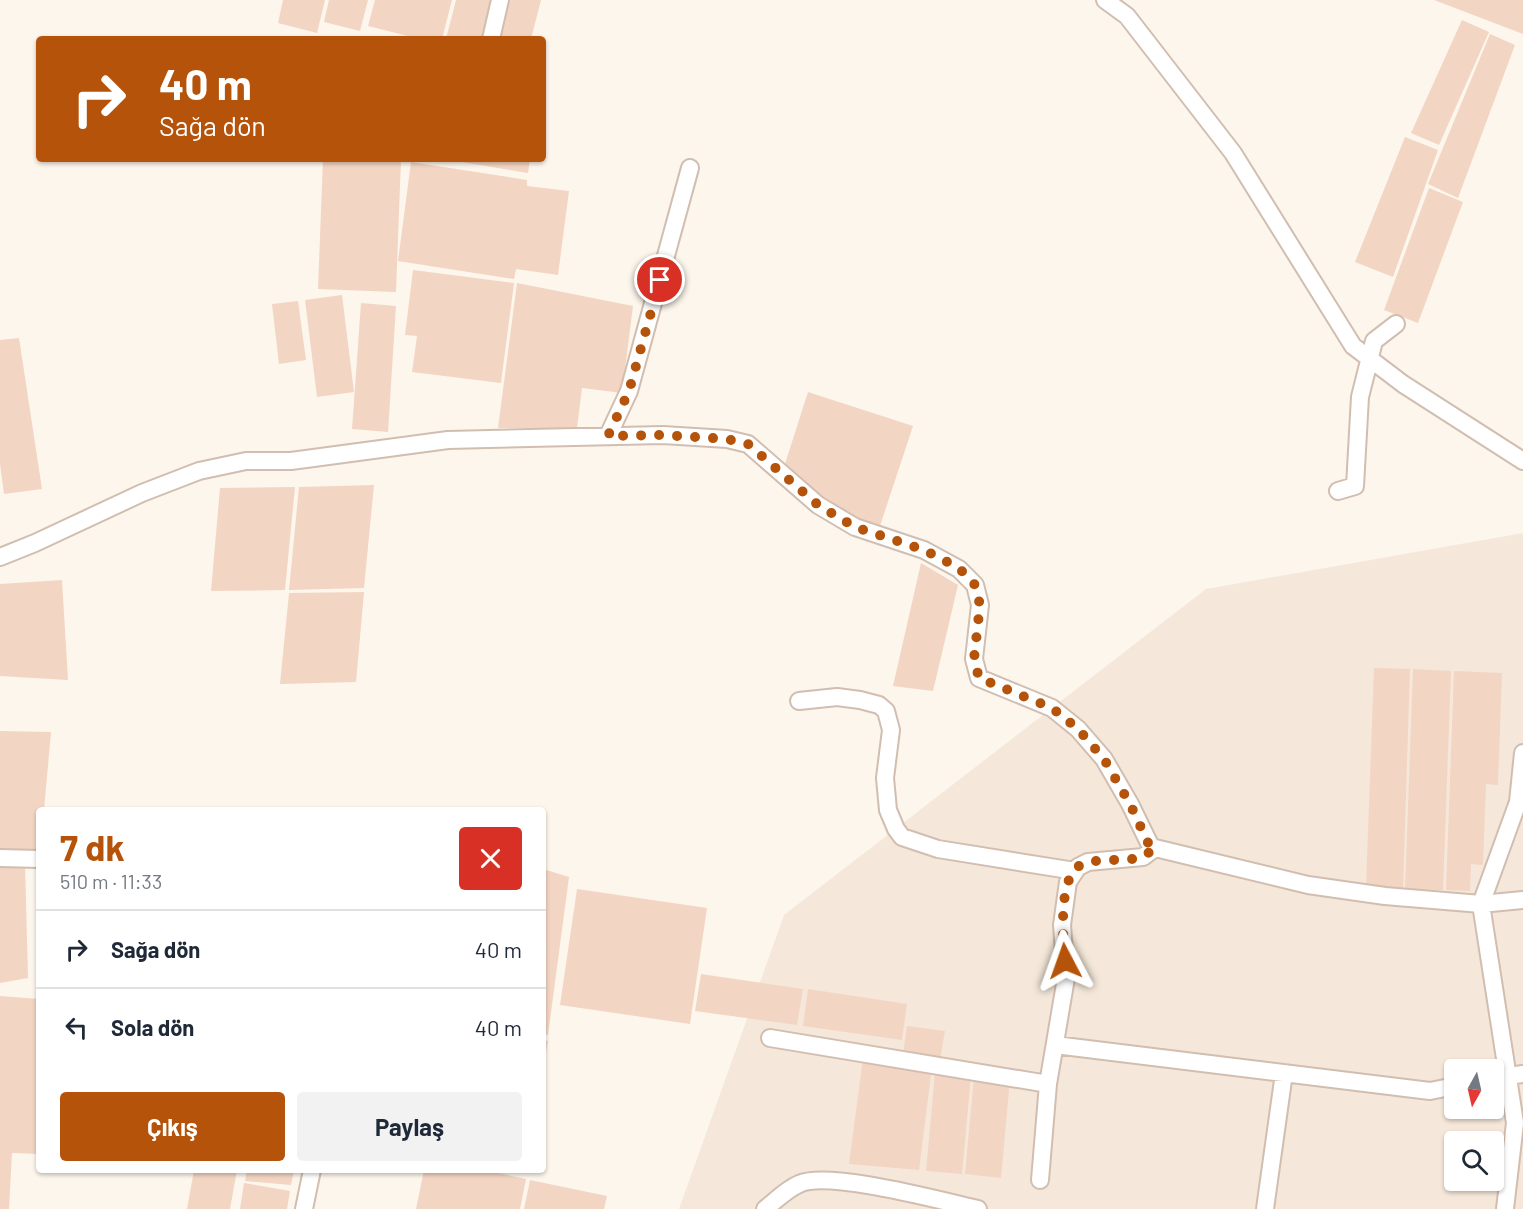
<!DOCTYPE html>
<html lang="tr">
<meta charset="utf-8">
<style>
:root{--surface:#fff;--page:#f2f2f3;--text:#1f2937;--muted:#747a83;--line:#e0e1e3;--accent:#b45309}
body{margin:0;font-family:Barlow,sans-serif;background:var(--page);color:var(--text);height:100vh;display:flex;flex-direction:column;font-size:22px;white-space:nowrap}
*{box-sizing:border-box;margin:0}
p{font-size:20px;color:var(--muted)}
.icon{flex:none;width:33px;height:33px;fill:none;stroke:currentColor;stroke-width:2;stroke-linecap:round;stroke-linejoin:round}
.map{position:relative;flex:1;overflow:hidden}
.panel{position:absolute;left:36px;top:807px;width:510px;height:366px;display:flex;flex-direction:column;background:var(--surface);border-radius:6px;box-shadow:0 2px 4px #0004}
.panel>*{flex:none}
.banner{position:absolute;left:36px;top:36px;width:510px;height:126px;border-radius:6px;box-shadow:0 2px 4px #0004;background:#b45309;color:#fff;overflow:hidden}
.needle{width:39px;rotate:188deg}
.tools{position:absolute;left:1444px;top:1059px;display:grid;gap:12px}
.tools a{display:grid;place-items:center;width:60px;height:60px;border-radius:6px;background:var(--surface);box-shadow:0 2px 4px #0004;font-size:30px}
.pin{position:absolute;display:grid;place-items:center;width:51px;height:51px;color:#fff;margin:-26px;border:3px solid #fff;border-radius:50%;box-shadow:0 2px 6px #0007}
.me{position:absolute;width:66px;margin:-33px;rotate:356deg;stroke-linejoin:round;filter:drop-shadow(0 0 4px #0008)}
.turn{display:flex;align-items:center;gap:21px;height:126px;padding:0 24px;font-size:27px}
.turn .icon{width:78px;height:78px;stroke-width:2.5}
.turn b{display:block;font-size:42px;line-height:51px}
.round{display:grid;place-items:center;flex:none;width:63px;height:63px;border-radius:6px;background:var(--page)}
.headline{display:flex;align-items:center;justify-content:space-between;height:102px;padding:0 24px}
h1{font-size:36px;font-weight:700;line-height:45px;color:var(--accent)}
.primary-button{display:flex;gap:12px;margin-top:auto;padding:12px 24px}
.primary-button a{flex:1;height:69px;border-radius:6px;background:var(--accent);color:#fff;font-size:24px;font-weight:700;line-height:69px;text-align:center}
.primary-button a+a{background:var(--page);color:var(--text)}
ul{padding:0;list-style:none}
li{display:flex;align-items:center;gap:18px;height:78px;padding:0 24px;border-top:2px solid var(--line)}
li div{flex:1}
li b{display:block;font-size:22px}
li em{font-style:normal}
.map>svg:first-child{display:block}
.residential{fill:#f5e8da;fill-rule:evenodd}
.building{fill:#f3d5c3}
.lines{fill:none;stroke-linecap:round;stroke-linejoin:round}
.minor-casing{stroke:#d1beb0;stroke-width:20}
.minor{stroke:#fff;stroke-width:16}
.route{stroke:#b45309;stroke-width:10;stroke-dasharray:0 18}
</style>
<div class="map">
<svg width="1523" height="1209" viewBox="0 0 1523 1209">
<rect width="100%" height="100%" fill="#fdf6ec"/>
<path class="residential" d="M 1523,533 L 1523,1209 L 679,1209 L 784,915 L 1206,589 ZM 1455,1070 L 1494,1070 L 1494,1108 L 1455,1108 ZM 1455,1142 L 1494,1142 L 1494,1180 L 1455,1180 Z"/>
<path class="building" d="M 283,0 L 325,0 L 317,33 L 278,23 Z
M 329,0 L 368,0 L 360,31 L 324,22 Z
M 375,0 L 452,0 L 442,39 L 420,39 L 368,26 Z
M 456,0 L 497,0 L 488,39 L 446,39 Z
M 503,0 L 541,0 L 531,39 L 494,39 Z
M 1434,0 L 1523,0 L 1523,34 Z
M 1462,20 L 1489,32 L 1439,145 L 1411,133 Z
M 1490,34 L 1515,45 L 1458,198 L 1428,184 Z
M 1405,137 L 1438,150 L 1393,277 L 1355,262 Z
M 323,159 L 401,159 L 396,292 L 318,289 Z
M 444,159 L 530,159 L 528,173 Z
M 411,162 L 527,180 L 527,186 L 569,191 L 558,275 L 516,269 L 514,279 L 398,261 Z
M 1429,188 L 1463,202 L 1418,323 L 1384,310 Z
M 413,270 L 514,283 L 501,383 L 412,372 L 417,336 L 405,335 Z
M 517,283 L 633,306 L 622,393 L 582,388 L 577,428 L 498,428 Z
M 342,295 L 354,392 L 317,397 L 305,300 Z
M 298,301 L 306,360 L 279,364 L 272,304 Z
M 361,303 L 396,306 L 388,432 L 352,429 Z
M 19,338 L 42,489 L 4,494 L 0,464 L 0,340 Z
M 808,392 L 913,426 L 879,529 L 846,518 L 783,470 Z
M 374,485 L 364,588 L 289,590 L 299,487 Z
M 295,487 L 285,590 L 211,591 L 220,488 Z
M 921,563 L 958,585 L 933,691 L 893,686 Z
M 62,580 L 68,680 L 0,676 L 0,584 Z
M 364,592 L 356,682 L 280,684 L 289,593 Z
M 1374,668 L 1410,669 L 1403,888 L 1366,887 Z
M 1413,669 L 1451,671 L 1443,890 L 1405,889 Z
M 1454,671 L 1502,673 L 1498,785 L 1486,784 L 1483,865 L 1471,864 L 1470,891 L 1446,890 Z
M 0,731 L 51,732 L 44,810 L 39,810 L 39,852 L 0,852 Z
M 0,862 L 25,863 L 28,978 L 0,983 Z
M 543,869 L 569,877 L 548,1035 L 543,1034 Z
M 577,889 L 707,908 L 690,1024 L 560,1005 Z
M 701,974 L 803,989 L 797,1025 L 695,1011 Z
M 808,989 L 907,1004 L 902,1040 L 803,1026 Z
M 0,996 L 39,999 L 39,1154 L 12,1153 L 9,1209 L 0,1209 Z
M 907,1026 L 945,1031 L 940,1060 L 903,1054 Z
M 543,1040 L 548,1041 L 544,1065 L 543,1065 Z
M 863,1058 L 932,1067 L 919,1170 L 849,1164 Z
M 935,1072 L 971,1076 L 962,1174 L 926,1171 Z
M 974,1076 L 1010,1079 L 1001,1178 L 965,1174 Z
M 194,1170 L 237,1170 L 230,1209 L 187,1209 Z
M 247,1170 L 294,1170 L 291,1185 L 245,1181 Z
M 424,1170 L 484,1170 L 526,1179 L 520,1209 L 416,1209 Z
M 530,1180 L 607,1196 L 604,1209 L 524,1209 Z
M 244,1183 L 290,1191 L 287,1209 L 240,1209 Z"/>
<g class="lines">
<g class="minor-casing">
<path id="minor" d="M 1105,0 L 1127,16 L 1233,153 L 1353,346 L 1403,384 L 1523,461
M 491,39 L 500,0
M 608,436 L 629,391 L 690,168
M 1338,491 L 1355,486 L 1360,397 L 1374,341 L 1396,324
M 0,557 L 35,543 L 142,493 L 199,471 L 246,461 L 291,461 L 448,440 L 663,435 L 727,439 L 748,444 L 818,505 L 855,527 L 924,550 L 959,569 L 975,585 L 980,605 L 974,659 L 979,678 L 1052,708 L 1078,729 L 1104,759 L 1130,804 L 1151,847 L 1308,885 L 1385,896 L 1481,904 L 1515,1123 L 1505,1209
M 799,701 L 837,697 L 860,700 L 879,705 L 886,711 L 891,730 L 885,778 L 888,810 L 896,829 L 902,837 L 938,849 L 1075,871
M 1523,753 L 1518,802 L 1481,904 L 1523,900
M 0,858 L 39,859
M 770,1038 L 1048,1084
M 1055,1045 L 1430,1091 L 1455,1086
M 1494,1078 L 1523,1074
M 1040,1180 L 1048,1084 L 1066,978 L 1062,925 L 1068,882 L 1078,867 L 1088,862 L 1143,857 L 1155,848
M 304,1209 L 312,1170
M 765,1209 C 775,1201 787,1189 799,1184 C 827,1170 942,1201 978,1209
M 1265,1209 L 1284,1073"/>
</g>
<use href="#minor" class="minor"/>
</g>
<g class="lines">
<path class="route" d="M 660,280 L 629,391 L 608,436 L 663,435 L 727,439 L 748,444 L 818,505 L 855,527 L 924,550 L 959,568 L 975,585 L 980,605 L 974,659 L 979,678 L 1052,708 L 1078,729 L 1104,759 L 1130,804 L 1150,847 L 1155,848 C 1139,861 1132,859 1112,860 C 1101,861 1089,860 1079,866 C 1058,880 1063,938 1065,961"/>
</g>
</svg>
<div class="tools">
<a><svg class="needle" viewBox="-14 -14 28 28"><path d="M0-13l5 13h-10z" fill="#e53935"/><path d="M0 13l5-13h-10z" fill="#747a83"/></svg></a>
<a><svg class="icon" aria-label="search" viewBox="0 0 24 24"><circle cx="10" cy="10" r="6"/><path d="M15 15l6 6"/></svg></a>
</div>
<div class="pin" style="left:660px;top:280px;background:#d93025"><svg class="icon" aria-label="arrive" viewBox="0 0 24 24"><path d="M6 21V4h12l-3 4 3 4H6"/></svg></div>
<svg class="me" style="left:1065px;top:961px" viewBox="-20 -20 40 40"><path d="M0-17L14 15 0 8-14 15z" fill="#b45309" stroke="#fff" stroke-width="4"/></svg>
<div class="banner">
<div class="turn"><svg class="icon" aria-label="right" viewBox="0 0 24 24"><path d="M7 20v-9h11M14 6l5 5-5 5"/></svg><div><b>40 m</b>Sağa dön</div></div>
</div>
<section class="panel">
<div class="headline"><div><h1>7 dk</h1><p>510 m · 11:33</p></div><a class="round" style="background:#d93025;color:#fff"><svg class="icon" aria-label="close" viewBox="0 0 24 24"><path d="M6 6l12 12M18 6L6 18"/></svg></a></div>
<ul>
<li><svg class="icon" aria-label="right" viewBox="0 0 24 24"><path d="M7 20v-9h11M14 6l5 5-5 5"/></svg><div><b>Sağa dön</b></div><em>40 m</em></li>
<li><svg class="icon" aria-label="left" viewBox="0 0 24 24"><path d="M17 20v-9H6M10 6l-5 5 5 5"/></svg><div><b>Sola dön</b></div><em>40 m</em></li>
</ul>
<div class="primary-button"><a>Çıkış</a><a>Paylaş</a></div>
</section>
</div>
